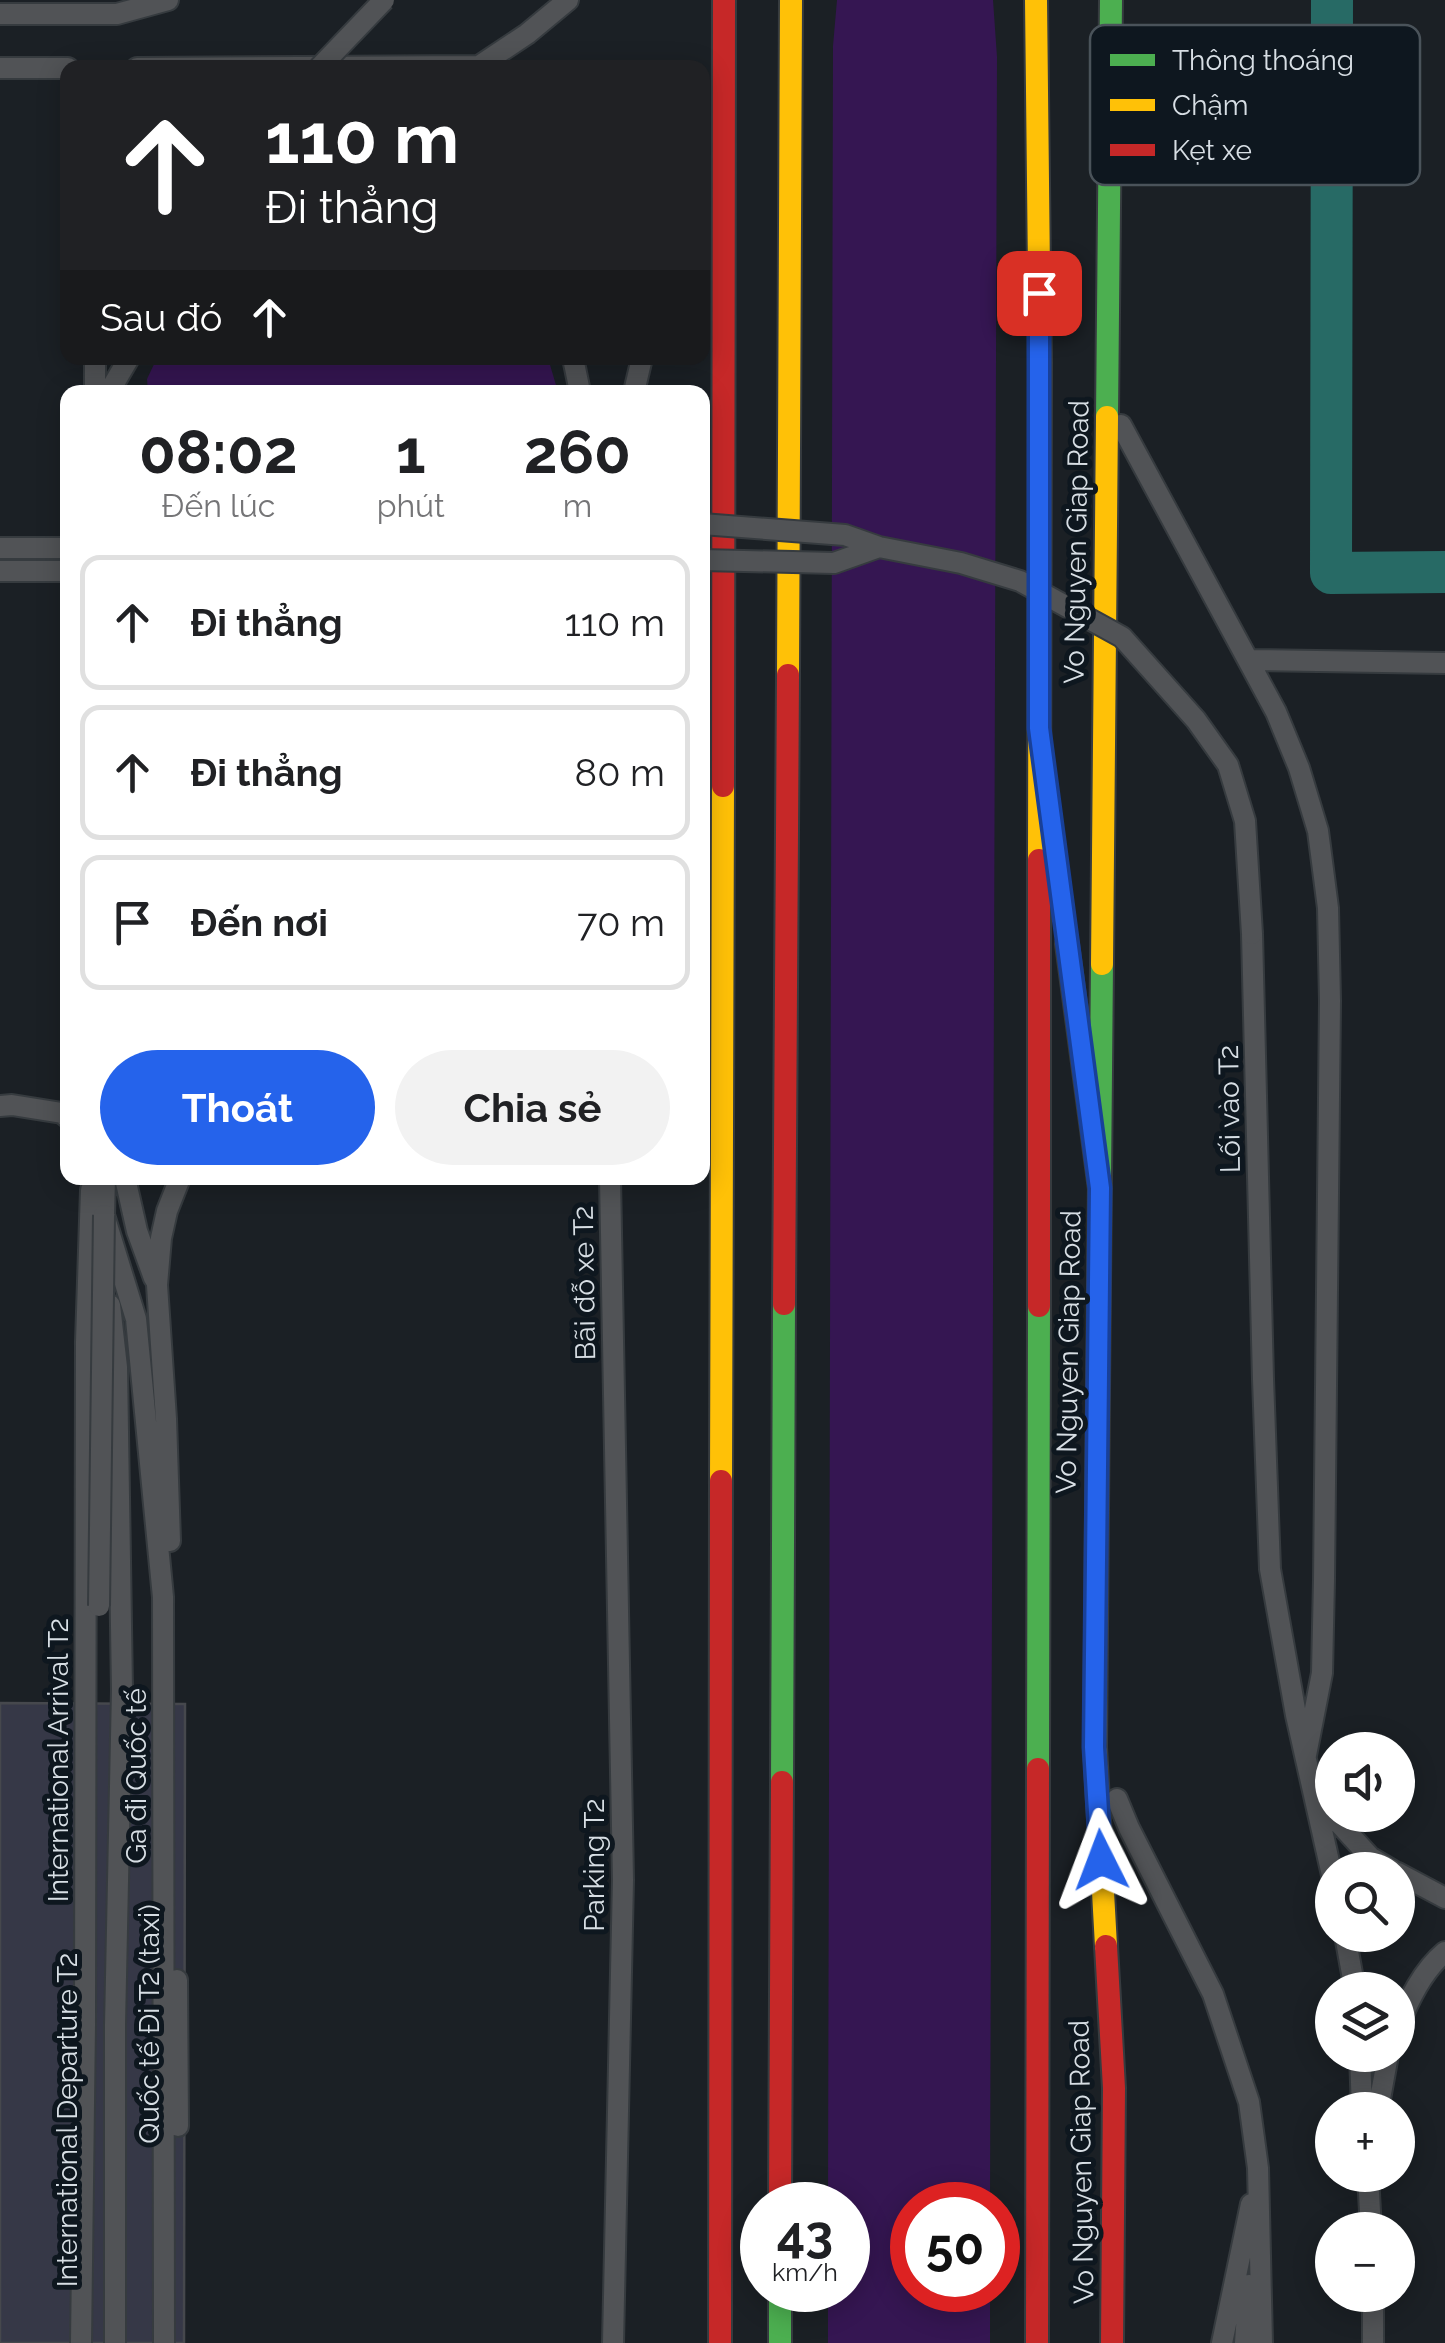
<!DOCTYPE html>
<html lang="vi">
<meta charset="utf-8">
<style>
:root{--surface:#fff;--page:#f2f2f2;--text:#202124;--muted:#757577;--line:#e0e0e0;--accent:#2563eb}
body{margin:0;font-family:Raleway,sans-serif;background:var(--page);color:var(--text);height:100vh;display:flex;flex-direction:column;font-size:38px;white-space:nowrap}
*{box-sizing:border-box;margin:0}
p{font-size:32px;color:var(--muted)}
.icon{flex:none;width:55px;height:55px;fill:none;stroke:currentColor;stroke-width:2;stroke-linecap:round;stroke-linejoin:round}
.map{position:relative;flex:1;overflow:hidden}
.sheet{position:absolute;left:60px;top:385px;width:650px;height:800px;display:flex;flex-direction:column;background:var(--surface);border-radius:20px;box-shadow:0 5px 25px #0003}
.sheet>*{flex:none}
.top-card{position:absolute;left:60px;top:60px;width:650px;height:305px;border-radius:20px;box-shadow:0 5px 25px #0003;background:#202124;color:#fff;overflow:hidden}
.controls{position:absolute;left:1315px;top:1732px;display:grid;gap:20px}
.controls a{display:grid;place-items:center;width:100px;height:100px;border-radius:50%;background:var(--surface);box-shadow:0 5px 25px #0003;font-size:50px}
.speed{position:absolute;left:740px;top:2182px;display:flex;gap:20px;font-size:50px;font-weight:700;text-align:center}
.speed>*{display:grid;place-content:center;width:130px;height:130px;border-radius:50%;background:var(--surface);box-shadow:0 5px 25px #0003;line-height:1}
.speed small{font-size:25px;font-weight:400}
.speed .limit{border:15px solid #d22;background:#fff;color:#111}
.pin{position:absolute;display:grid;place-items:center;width:85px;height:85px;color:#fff;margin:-42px;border-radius:20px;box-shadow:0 5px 15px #0006}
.me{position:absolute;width:110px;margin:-55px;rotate:357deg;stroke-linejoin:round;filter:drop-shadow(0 0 8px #0008)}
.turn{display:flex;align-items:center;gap:35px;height:210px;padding:0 40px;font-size:45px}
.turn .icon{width:130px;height:130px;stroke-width:2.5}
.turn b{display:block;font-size:70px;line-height:85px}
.then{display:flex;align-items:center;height:95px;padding:0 40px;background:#0003;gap:20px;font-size:38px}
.eta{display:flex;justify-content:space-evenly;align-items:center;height:170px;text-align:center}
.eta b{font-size:60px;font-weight:700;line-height:70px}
.action{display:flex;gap:20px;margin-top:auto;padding:20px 40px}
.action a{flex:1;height:115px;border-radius:60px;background:var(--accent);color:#fff;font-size:40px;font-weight:700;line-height:115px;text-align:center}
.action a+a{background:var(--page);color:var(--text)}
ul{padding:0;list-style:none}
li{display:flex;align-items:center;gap:30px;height:135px;margin:0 20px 15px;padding:0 20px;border:5px solid var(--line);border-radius:20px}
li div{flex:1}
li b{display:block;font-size:38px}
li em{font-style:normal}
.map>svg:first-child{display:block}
.green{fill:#351652}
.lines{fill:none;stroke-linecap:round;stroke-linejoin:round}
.canal{stroke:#276a65;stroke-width:42}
.building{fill:#363847;stroke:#46484d;stroke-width:2.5}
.lane-casing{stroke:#363b3f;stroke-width:24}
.fast-casing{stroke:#363b3f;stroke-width:26}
.slow-casing{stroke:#363b3f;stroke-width:26}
.jam-casing{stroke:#363b3f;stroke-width:26}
.lane{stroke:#515356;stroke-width:20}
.fast{stroke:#4caf50;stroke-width:22}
.slow{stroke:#ffc107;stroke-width:22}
.jam{stroke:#c62828;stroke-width:22}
.lane-bridge-casing{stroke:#363b3f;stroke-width:24;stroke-linecap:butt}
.lane-bridge{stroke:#515356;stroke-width:20}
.route-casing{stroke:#184099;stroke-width:25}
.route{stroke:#2563eb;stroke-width:18}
.labels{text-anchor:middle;stroke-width:10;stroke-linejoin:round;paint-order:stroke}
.street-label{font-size:28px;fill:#d7dee4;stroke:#0e171f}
.key{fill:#0e171f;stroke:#4a535a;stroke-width:2.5}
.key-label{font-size:28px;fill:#d7dee4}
</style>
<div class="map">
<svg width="1445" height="2343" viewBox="0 0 1445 2343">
<rect width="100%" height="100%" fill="#1b2025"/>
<path class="green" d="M 837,0 L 993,0 L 997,57 L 990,2205 L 912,2205 L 912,2290 L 990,2290 L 990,2343 L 828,2343 L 828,2290 L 848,2290 L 848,2205 L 828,2205 L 833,46 Z
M 157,358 L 548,358 L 558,392 L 148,392 L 147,379 Z"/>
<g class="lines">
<path class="canal" d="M 1332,0 L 1331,573 L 1445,572"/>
</g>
<path class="building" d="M 0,1703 L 185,1704 L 184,2343 L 0,2343 Z"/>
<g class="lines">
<g class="lane-casing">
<path id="lane" d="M 0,14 L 117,14 L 168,0
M 479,66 L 527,34 L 568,0
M 0,68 L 68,68
M 137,68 L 479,66 L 483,68
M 573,358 L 580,392
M 95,392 L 95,358
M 109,392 L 129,358
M 634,392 L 642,358
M 1121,425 L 1276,712 L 1299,768 L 1318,831 L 1328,908 L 1330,1001 L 1324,1580 L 1322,1673 L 1306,1755
M 0,548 L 68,548
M 0,571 L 68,571
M 1248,660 L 1445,663
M 1252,934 L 1263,1379 L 1270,1569 L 1296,1715 L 1332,1875
M 0,1106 L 12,1105 L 62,1113 L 68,1118
M 105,1178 L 104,1215 L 136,1319 L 163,1597 L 164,2343
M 125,1178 L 137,1231 L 154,1278
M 610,1178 L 623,1880 L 613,2343
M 110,1305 L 117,1367 L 122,1690 L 115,2025 L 115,2343
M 170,1541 L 166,1419 L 157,1285 L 161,1238 L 167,1211 L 180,1178
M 1117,1799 L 1129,1828 L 1213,1994 L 1249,2102 L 1258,2168 L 1262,2343
M 1318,1800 L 1370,1857 L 1392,1870
M 1398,1873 L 1445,1898
M 1345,1935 L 1355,1990
M 177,1980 L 178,2126
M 1398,2026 C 1409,2000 1422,1971 1445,1952
M 1360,2055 L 1362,2110
M 1378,2110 L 1388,2055
M 1368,2175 L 1371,2230
M 81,2343 L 85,2024 L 86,1342 L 91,1190
M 1222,2343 L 1251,2204
M 1245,2343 L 1249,2285
M 1373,2343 L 1373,2295"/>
</g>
<g class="fast-casing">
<path id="fast" d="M 1107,417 L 1111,0
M 1067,944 L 1100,1189
M 1098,1392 L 1102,964
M 1038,1769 L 1039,1306
M 782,1782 L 784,1304
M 780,2290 L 780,2343"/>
</g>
<g class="slow-casing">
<path id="slow" d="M 1036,0 L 1040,363 L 1039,860
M 788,675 L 791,0
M 1102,964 L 1107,417
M 1098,1392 L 1095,1747 L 1106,1946
M 721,1481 L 723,786"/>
</g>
<g class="jam-casing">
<path id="jam" d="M 723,786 L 724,0
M 784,1304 L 788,675
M 1039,1306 L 1039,860
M 1106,1946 L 1114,2088 L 1112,2343
M 780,2205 L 782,1782
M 720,2343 L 721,1481
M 1037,2343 L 1038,1769"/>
</g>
<use href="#lane" class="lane"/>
<use href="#fast" class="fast"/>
<use href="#slow" class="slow"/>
<use href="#jam" class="jam"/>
<g class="lane-bridge-casing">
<path id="lane-bridge" d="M 319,68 L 384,0
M 702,524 L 845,535 L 879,547 L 961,563 L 1020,581 L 1122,637 L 1196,720 L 1228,765 L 1245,821 L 1252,934
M 702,560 L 834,563 L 879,547
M 99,1606 L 104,1215"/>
</g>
<use href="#lane-bridge" class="lane-bridge"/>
</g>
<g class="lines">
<g class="route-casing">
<path id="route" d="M 1039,293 L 1039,728 L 1100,1188 L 1094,1747 L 1101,1860"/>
</g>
<use href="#route" class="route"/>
</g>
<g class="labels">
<g class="street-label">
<text transform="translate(1076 542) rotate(-89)" y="10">Vo Nguyen Giap Road</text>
<text transform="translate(1229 1109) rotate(-91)" y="10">Lối vào T2</text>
<text transform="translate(584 1283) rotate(-91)" y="10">Bãi đỗ xe T2</text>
<text transform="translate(1068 1352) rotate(-89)" y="10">Vo Nguyen Giap Road</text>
<text transform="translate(58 1760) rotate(-90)" y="10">International Arrival T2</text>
<text transform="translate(136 1776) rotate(-90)" y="10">Ga đi Quốc tế</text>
<text transform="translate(594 1865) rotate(-90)" y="10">Parking T2</text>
<text transform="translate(149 2024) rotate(-90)" y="10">Quốc tế Đi T2 (taxi)</text>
<text transform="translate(67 2120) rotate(-90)" y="10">International Departure T2</text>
<text transform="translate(1081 2162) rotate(-91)" y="10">Vo Nguyen Giap Road</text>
</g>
</g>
<rect x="1090" y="25" width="330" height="160" rx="15" class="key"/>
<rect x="1110" y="54" width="45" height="12" fill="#4caf50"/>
<rect x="1110" y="99" width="45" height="12" fill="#ffc107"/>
<rect x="1110" y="144" width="45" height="12" fill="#c62828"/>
<g class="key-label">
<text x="1172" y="70">Thông thoáng</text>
<text x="1172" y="115">Chậm</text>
<text x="1172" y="160">Kẹt xe</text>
</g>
</svg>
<div class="controls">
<a><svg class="icon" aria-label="sound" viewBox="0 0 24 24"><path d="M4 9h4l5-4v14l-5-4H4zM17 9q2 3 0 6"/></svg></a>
<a><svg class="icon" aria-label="search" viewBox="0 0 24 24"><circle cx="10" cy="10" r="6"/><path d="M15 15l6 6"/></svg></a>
<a><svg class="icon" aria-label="layers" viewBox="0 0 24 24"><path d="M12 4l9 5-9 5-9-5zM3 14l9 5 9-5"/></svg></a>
<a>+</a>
<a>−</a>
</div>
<div class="speed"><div>43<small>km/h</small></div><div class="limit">50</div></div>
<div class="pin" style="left:1039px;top:293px;background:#d93025"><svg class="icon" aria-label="arrive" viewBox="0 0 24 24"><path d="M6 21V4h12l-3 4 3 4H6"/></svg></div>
<svg class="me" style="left:1101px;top:1860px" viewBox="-20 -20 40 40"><path d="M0-17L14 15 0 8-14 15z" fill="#2563eb" stroke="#fff" stroke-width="4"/></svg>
<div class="top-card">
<div class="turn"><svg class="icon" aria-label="ahead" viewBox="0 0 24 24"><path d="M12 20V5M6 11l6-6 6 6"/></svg><div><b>110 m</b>Đi thẳng</div></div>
<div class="then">Sau đó<svg class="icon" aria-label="ahead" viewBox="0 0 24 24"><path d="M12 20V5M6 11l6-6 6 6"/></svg></div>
</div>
<section class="sheet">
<div class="eta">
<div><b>08:02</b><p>Đến lúc</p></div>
<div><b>1</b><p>phút</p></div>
<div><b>260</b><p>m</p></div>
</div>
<ul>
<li><svg class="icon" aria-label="ahead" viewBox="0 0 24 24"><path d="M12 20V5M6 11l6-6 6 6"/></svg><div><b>Đi thẳng</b></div><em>110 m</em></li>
<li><svg class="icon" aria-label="ahead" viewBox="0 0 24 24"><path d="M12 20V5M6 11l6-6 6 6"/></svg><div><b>Đi thẳng</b></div><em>80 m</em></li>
<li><svg class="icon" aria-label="arrive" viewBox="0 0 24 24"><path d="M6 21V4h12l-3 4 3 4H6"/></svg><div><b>Đến nơi</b></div><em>70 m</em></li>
</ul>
<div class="action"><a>Thoát</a><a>Chia sẻ</a></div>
</section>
</div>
